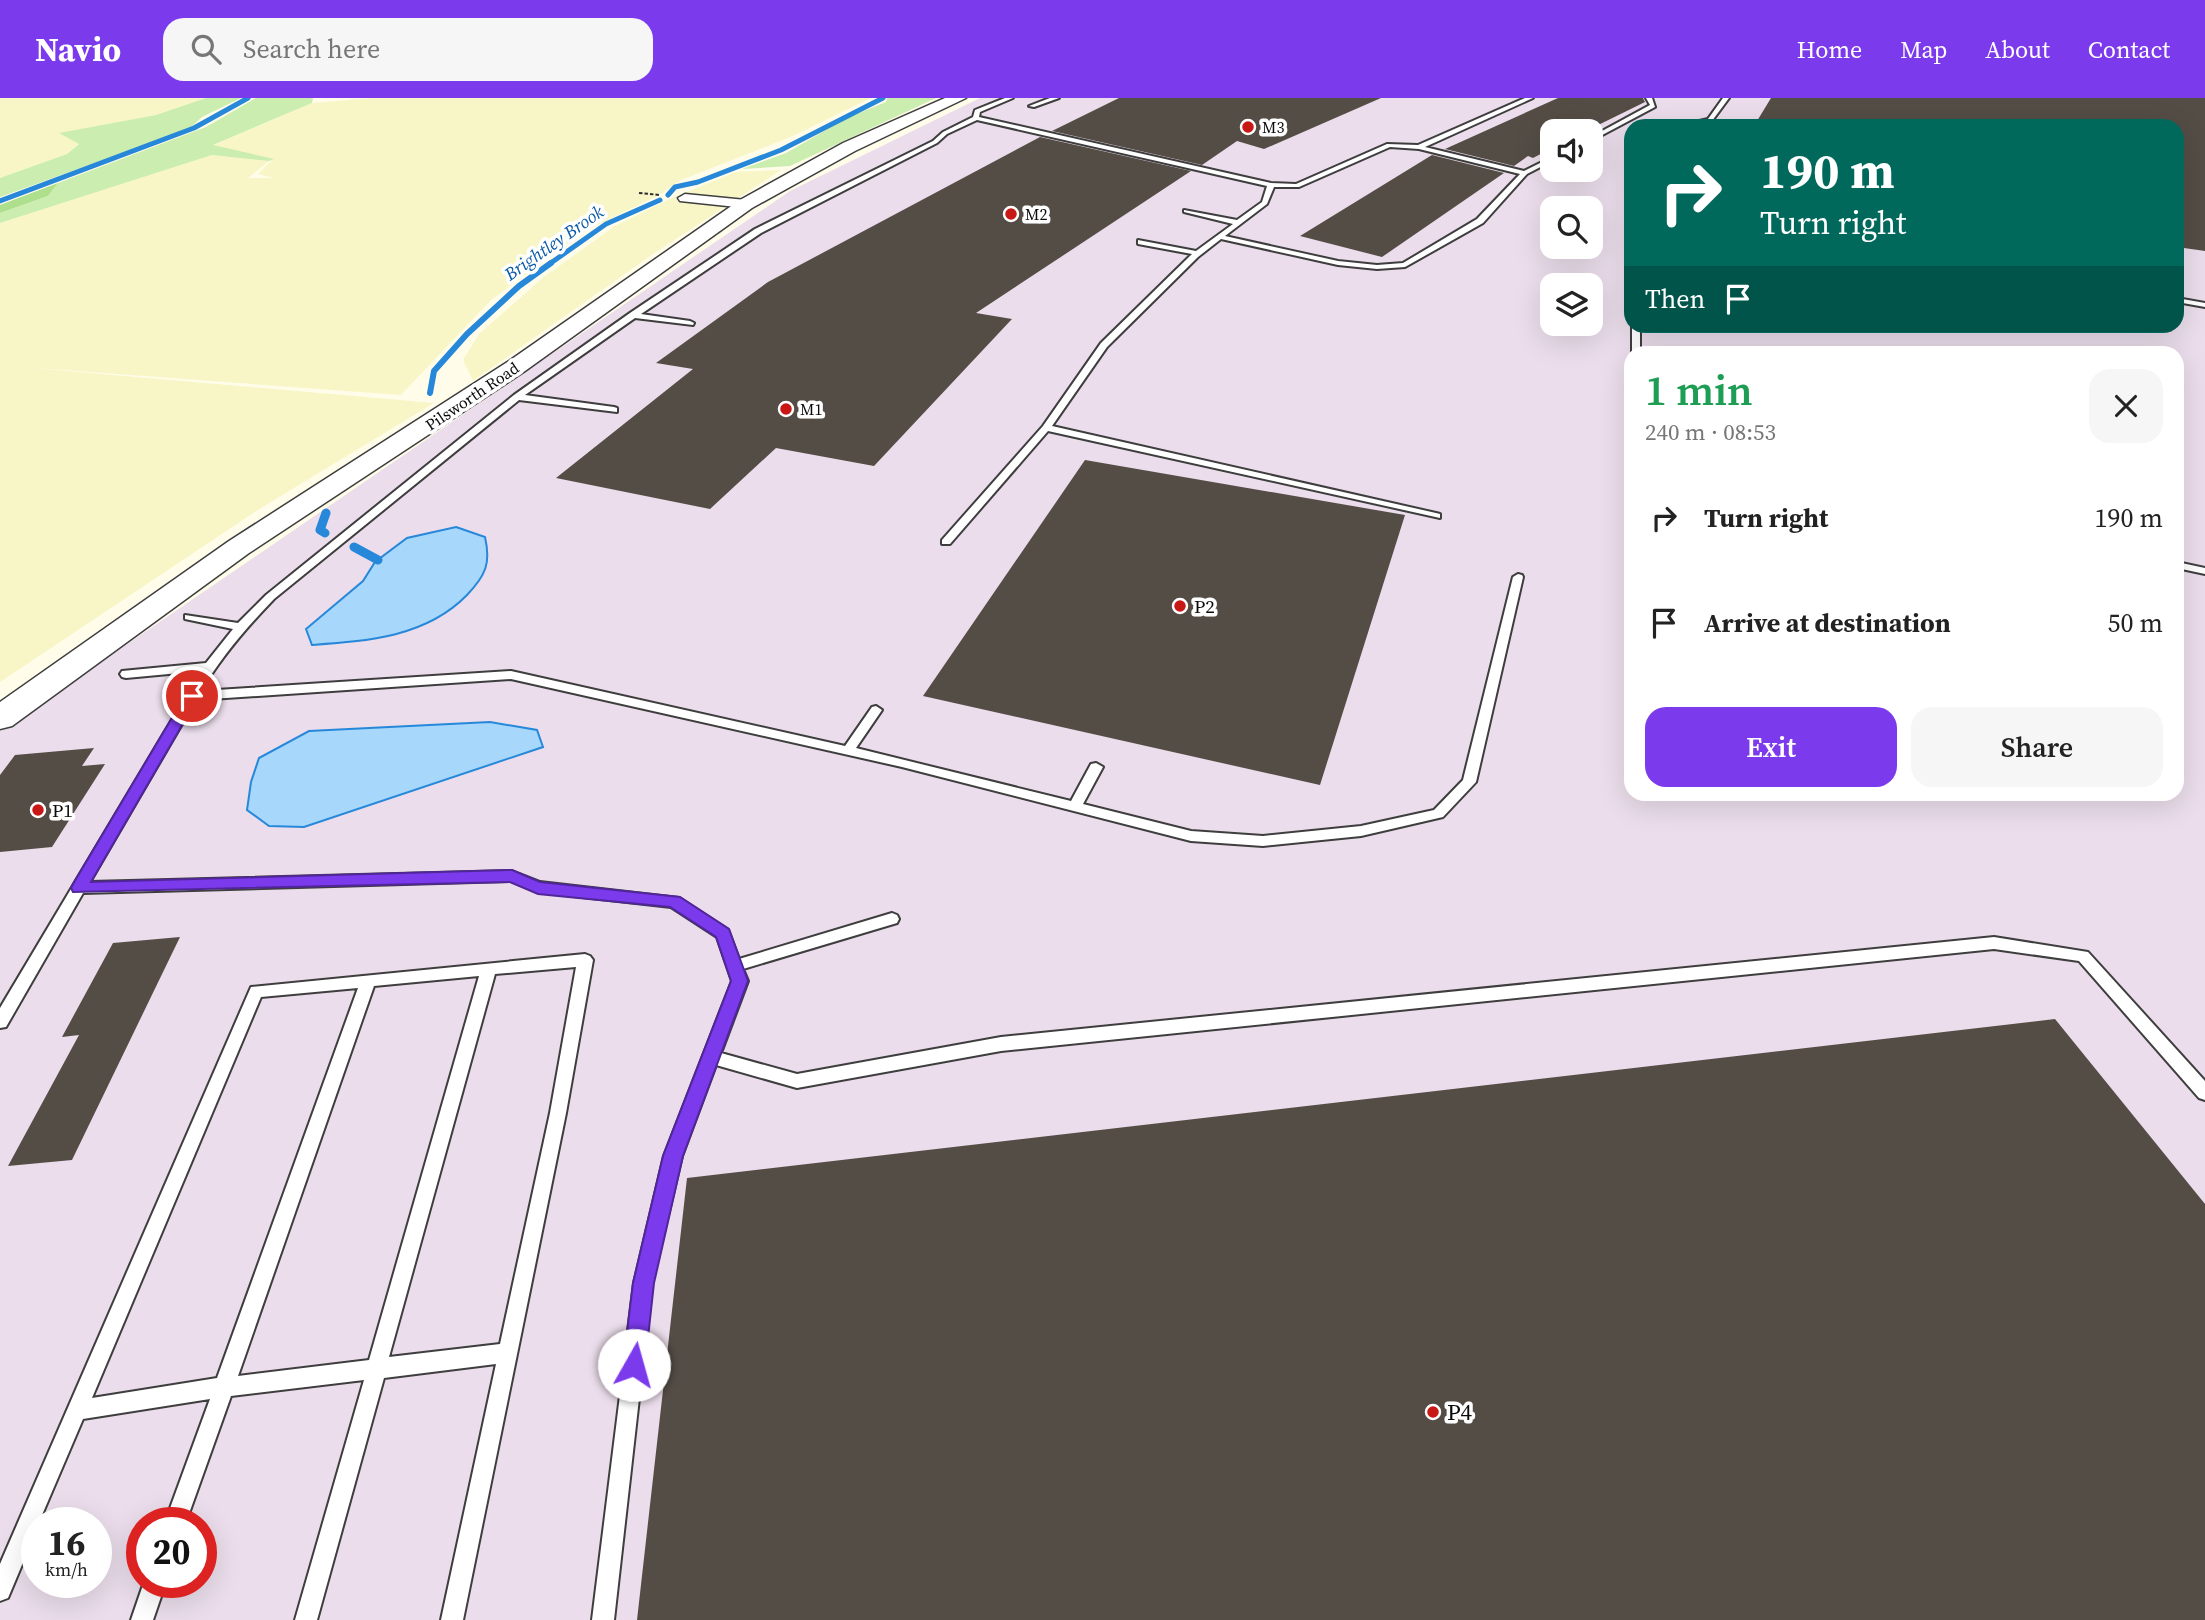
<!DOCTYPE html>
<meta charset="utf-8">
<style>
:root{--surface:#fff;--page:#f6f6f6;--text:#222;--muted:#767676;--accent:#7c3aed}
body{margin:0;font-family:"Source Serif 4",serif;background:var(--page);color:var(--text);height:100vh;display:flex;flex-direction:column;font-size:26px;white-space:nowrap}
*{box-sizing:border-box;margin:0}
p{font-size:23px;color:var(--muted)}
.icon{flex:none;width:38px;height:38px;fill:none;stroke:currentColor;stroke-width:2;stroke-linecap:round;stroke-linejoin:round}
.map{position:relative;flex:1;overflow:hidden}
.details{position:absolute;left:1624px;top:248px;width:560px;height:455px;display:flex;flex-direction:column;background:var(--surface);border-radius:21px;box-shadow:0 7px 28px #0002}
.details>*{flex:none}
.banner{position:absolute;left:1624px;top:21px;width:560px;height:214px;border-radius:21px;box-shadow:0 7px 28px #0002;background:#00695c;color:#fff;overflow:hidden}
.buttons{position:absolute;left:1540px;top:21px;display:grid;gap:14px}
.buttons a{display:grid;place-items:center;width:63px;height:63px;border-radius:14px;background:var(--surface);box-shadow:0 7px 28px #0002;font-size:35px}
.speed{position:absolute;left:21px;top:1409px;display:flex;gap:14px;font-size:35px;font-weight:700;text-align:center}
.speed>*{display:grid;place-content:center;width:91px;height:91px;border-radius:50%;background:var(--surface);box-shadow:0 7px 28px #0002;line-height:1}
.speed small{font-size:18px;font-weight:400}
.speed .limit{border:10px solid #d22;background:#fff;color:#111}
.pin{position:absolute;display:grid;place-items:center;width:60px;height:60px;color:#fff;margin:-30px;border:4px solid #fff;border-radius:50%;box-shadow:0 2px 7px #0007}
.me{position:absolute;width:77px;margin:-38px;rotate:7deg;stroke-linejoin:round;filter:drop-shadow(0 0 5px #0008)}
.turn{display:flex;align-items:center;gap:24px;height:147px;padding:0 21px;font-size:32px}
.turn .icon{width:91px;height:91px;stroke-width:2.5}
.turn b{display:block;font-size:49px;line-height:60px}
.then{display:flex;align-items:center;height:66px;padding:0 21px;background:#0003;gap:14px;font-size:26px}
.round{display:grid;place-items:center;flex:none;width:74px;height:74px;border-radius:21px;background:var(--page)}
.overview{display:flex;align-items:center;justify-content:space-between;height:119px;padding:0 21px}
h1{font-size:42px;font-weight:600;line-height:52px;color:#1e9e55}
.action{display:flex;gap:14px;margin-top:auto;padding:14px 21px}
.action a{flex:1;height:80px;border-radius:21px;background:var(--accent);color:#fff;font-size:28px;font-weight:600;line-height:80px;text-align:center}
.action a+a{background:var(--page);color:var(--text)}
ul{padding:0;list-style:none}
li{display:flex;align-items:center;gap:21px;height:105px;padding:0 21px}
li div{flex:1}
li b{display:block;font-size:26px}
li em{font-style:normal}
header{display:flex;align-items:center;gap:42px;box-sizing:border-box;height:98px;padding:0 35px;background:var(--accent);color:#fff}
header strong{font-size:33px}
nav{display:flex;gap:38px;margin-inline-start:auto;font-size:24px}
.search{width:490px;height:63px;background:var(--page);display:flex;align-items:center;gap:18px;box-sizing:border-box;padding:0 24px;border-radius:21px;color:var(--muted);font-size:26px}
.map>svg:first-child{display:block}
.industrial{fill:#ebddeb;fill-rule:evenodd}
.farmland{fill:#f8f6c6}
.green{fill:#cbedaf}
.forest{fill:#addf8d}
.water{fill:#a7d8fc;stroke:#2788da;stroke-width:2}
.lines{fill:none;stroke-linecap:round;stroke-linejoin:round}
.stream-far2{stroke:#2788da;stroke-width:5}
.stream-far1{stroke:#2788da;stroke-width:6}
.stream{stroke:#2788da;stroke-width:9}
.building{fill:#544d46}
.service-casing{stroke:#3e3e3e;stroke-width:4}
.minor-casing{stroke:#3e3e3e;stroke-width:3}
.tertiary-casing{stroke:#3e3e3e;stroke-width:3}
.path{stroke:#2d2d2d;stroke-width:2;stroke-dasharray:3.5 2;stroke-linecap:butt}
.service{fill:#fff;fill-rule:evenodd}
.minor{fill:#fff;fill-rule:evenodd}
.tertiary{fill:#fff;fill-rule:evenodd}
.route{fill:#7c3aed;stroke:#51269a;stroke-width:2}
.poi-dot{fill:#c71816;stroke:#fff;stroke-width:2.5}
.labels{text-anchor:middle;stroke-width:7;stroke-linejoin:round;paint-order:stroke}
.far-poi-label{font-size:16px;fill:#0b0b0b;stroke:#fff;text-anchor:start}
.far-street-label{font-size:16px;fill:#0b0b0b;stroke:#fff}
.far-water-label{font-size:18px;font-style:italic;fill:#0959a7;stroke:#fff}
.poi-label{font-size:19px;fill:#0b0b0b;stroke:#fff;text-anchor:start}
.near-poi-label{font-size:23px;fill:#0b0b0b;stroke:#fff;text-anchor:start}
</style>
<header>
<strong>Navio</strong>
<div class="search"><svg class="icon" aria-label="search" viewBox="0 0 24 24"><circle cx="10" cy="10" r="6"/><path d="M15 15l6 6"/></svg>Search here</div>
<nav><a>Home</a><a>Map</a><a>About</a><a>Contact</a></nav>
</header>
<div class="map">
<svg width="2205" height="1522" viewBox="0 0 2205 1522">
<rect width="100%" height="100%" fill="#fffce9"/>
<path class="industrial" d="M 980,0 L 2205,0 L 2205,1522 L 0,1522 L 0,633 L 790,93 ZM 1631,28 L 2177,28 L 2177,228 L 1631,228 ZM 1552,33 L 1591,33 L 1591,72 L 1552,72 ZM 1552,110 L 1591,110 L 1591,149 L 1552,149 ZM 1552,187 L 1591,187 L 1591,226 L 1552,226 ZM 1631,256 L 2177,256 L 2177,696 L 1631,696 ZM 37,1424 L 96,1424 L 96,1484 L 37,1484 ZM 142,1424 L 201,1424 L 201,1484 L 142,1484 Z"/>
<path class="farmland" d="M 0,0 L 206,0 L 156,17 L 61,35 L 79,45 L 67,56 L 0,80 Z
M 372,0 L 871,0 L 791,39 L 681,82 L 657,98 L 587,132 L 491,202 L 401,297 L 22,269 L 434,305 L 261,410 L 0,584 L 0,125 L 212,57 L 269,63 L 248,80 L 274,80 L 258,76 L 273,61 L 212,48 L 312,5 Z
M 781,72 L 656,154 L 473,283 L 463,262 L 479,236 L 545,178 L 615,128 L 672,100 L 736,74 Z"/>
<path class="green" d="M 206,0 L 241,0 L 202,19 L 189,31 L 0,99 L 0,80 L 67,56 L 79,46 L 59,35 L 156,17 Z
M 256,0 L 313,0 L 312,5 L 213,47 L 274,61 L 269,63 L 212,57 L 0,125 L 0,115 L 48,98 L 58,85 L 206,29 Z
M 887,0 L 936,0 L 790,68 L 742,71 L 786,55 L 847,20 L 886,4 Z"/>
<path class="forest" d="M 58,85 L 48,98 L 0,115 L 0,107 Z"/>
<path class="water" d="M 456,429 L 485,439 C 491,465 486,477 467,497 C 426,539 368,543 312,547 L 306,531 L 363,483 L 375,464 L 407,440 Z
M 490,624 L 537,632 L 543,649 L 304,729 L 269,728 L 247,712 L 251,684 L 259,660 L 309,633 Z"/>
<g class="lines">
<path class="stream-far2" d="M 668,97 L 675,89 L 698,84 L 781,52 L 883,0
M 0,103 L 194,30 L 248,0
M 548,167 L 606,126 L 660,102"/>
<path class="stream-far1" d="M 430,295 L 434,273 L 467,236 L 519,188 L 551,165"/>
<path class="stream" d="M 325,435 L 320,432 L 326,415
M 354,449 L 378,462"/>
</g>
<path class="building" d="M 1119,0 L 1381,0 L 1264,51 L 1237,43 L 1202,67 L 1052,33 Z
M 1558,0 L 1643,0 L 1645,4 L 1586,33 L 1552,33 L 1552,50 L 1533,60 L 1528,58 L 1514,68 L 1445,51 Z
M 1771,0 L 2205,0 L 2205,153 L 2177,149 L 2177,28 L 1754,28 Z
M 1040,39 L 1191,73 L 976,215 L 1012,221 L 874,368 L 776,350 L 710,411 L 556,380 L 693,271 L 656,265 L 768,184 Z
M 1432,57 L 1504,75 L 1382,159 L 1300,138 Z
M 1085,362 L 1405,417 L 1320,687 L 923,598 Z
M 94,650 L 82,668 L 105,666 L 52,749 L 0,754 L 0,677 L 15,657 Z
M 180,839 L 72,1062 L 8,1068 L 79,937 L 62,939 L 113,845 Z
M 2055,921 L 2205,1106 L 2205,1522 L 637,1522 L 687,1080 Z"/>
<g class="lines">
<g class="service-casing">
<path id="service" d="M 1005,0 L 1013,0 L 980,14 L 979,19 L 1271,85 L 1296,86 L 1387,46 L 1418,47 L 1525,0 L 1533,0 L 1425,49 L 1524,73 L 1552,59 L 1552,63 L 1527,76 L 1483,125 L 1405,169 L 1377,171 L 1338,167 L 1221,141 L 1198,159 L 1107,249 L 1052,328 L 1436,415 L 1440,416 L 1440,420 L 1048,333 L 950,446 L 942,446 L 942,442 L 1043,328 L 1101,245 L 1192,156 L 1138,146 L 1138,142 L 1196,153 L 1233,126 L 1184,114 L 1184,112 L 1237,122 L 1262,104 L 1267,88 L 977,22 L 947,36 L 937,45 L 761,135 L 641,216 L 690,223 L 694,225 L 693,227 L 635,220 L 525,297 L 614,309 L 617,310 L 617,314 L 519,302 L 274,501 C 246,530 221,559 201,593 L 511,573 L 845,648 L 872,609 L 876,608 L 882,612 L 856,650 L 1071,703 L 1091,666 L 1096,665 L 1103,669 L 1083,706 L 1191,733 L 1263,738 L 1361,728 L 1434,712 L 1463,682 L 1513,479 L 1518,476 L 1522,477 L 1523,479 L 1476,684 L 1443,719 L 1361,738 L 1263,748 L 1191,743 L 902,669 L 511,581 L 196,602 L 90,784 L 512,773 L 540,784 L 679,800 L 728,832 L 739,861 L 892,815 L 897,817 L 899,821 L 897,825 L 743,871 L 748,883 L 721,955 L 797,976 L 1001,939 L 1994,839 L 2088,854 L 2205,983 L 2205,1002 L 2199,1000 L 2079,863 L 1994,851 L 1001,953 L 797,990 L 716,967 L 682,1058 L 652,1185 L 614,1522 L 592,1522 L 634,1185 L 664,1058 L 732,883 L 717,839 L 671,809 L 538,794 L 511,783 L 83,795 L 6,929 L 0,930 L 0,910 L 201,573 L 126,580 L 122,579 L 120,576 L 122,573 L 206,565 L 233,531 L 185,521 L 185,517 L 238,525 L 266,497 L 514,297 L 630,215 L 755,131 L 933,43 L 943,34 L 973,19 L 975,12 ZM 1390,49 L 1419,51 L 1520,76 L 1477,121 L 1403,165 L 1377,167 L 1338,163 L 1225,138 L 1267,106 L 1274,89 L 1299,89 Z
M 1050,0 L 1059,0 L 1034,9 L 1029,8 Z
M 1646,0 L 1652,0 L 1655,9 L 1591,43 L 1591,39 L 1650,7 Z
M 1723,0 L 1729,0 L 1712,23 L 1677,28 L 1708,21 Z
M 2177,200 L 2205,205 L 2205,209 L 2177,204 Z
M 1632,228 L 1640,228 L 1640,256 L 1632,256 Z
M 2177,464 L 2205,470 L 2205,476 L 2177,470 Z
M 585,856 L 590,858 L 593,862 L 566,1015 L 463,1522 L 441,1522 L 496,1266 L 384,1280 L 317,1522 L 295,1522 L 364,1282 L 231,1298 L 186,1424 L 165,1424 L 210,1301 L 83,1321 L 39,1424 L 37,1424 L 37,1431 L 8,1500 L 0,1503 L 0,1466 L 251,889 ZM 576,869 L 550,1015 L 500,1246 L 389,1259 L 495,876 ZM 479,878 L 369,1262 L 238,1278 L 374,888 ZM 358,890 L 217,1280 L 92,1300 L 261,899 Z
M 144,1484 L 166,1484 L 153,1522 L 131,1522 Z"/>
</g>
<g class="minor-casing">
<path id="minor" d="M 685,96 L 746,102 L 753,106 L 746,110 L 680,103 L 678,100 Z"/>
</g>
<g class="tertiary-casing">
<path id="tertiary" d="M 945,0 L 966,0 L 855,53 L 752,110 L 525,273 L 249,455 L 12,628 L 0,631 L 0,604 L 229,443 L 509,263 L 740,102 L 843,45 Z"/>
</g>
<path class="path" d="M 639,95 L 660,97"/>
<use href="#service" class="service"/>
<use href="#minor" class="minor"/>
<use href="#tertiary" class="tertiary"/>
</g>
<path class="route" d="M 192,594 L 199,598 L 91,784 L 512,772 L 540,784 L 680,799 L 729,831 L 748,883 L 683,1058 L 654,1185 L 645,1267 L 642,1274 L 634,1278 L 626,1274 L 623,1267 L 633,1185 L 663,1058 L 731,883 L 716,839 L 670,809 L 538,796 L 510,784 L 73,794 L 71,790 L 73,786 L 185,598 Z"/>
<g class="poi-dot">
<circle cx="1248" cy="29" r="7"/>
<circle cx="1011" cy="116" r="7"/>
<circle cx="786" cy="311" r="7"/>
<circle cx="1180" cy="508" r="7"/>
<circle cx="38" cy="712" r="7"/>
<circle cx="1433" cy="1314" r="7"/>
</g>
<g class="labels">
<g class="far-poi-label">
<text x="1262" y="35">M3</text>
<text x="1025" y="122">M2</text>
<text x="800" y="317">M1</text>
</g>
<g class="far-street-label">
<text transform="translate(472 298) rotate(-34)" y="6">Pilsworth Road</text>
</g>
<g class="far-water-label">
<text transform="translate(554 145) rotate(-35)" y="6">Brightley Brook</text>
</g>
<g class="poi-label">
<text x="1194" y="515">P2</text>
<text x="52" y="719">P1</text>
</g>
<g class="near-poi-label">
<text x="1447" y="1322">P4</text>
</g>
</g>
</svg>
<div class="buttons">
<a><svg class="icon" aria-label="sound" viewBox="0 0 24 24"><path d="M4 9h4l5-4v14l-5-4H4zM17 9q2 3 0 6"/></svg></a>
<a><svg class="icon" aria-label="search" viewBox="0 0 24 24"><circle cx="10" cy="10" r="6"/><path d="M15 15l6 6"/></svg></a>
<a><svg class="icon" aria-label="layers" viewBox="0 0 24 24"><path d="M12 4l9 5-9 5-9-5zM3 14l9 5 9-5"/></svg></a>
</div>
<div class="speed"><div>16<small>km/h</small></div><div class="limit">20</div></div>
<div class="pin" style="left:192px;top:598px;background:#d93025"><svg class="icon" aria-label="arrive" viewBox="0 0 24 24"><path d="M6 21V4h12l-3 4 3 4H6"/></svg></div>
<svg class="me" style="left:634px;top:1267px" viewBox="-20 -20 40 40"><circle r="19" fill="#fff"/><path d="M0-13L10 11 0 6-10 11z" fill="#7c3aed"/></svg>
<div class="banner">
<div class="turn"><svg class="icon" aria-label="right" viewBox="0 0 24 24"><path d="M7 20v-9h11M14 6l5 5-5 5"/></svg><div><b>190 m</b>Turn right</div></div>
<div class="then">Then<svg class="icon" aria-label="arrive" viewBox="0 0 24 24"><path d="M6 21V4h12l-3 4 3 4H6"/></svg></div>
</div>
<section class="details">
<div class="overview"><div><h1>1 min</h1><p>240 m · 08:53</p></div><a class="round"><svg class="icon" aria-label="close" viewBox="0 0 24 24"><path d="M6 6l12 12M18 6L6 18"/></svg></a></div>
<ul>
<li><svg class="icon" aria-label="right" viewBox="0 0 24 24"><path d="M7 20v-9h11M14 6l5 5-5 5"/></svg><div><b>Turn right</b></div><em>190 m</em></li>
<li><svg class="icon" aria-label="arrive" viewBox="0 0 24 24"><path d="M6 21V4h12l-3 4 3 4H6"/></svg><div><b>Arrive at destination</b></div><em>50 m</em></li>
</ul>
<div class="action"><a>Exit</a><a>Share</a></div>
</section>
</div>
